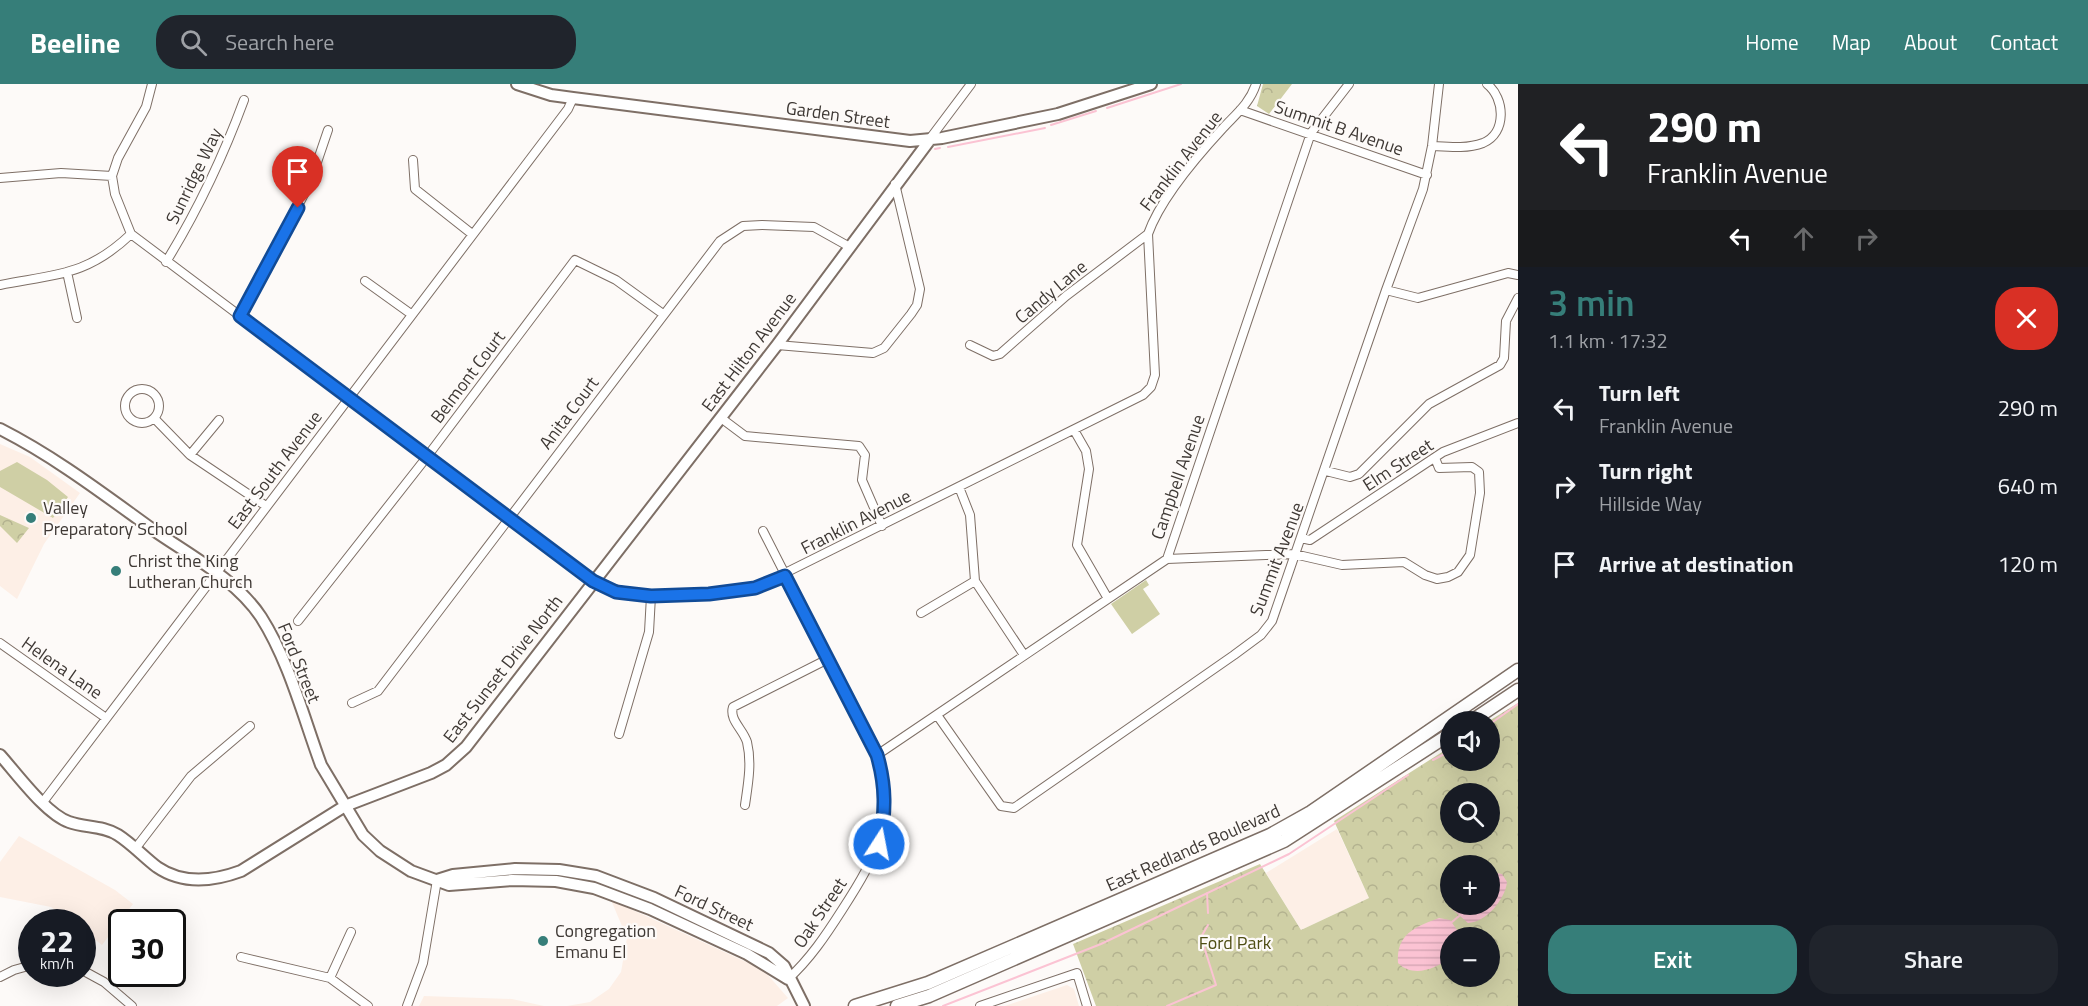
<!DOCTYPE html>
<meta charset="utf-8">
<style>
:root{--surface:#171b24;--page:#20242c;--text:#f1f3f6;--muted:#9ea1a6;--accent:#367e79}
body{margin:0;font-family:"Titillium Web",sans-serif;background:var(--page);color:var(--text);height:100vh;display:flex;flex-direction:column;font-size:22px;white-space:nowrap}
*{box-sizing:border-box;margin:0}
p{font-size:20px;color:var(--muted)}
.icon{flex:none;width:33px;height:33px;fill:none;stroke:currentColor;stroke-width:2;stroke-linecap:round;stroke-linejoin:round}
.map{position:relative;flex:1;overflow:hidden}
.panel{display:flex;flex-direction:column;background:var(--surface);width:570px}
.panel>*{flex:none}
.guide{background:#202124;color:#fff;overflow:hidden}
.tools{position:absolute;left:1440px;top:627px;display:grid;gap:12px}
.tools a{display:grid;place-items:center;width:60px;height:60px;border-radius:50%;background:var(--surface);box-shadow:0 6px 24px #0002;font-size:30px}
.speed{position:absolute;left:18px;top:825px;display:flex;gap:12px;font-size:30px;font-weight:700;text-align:center}
.speed>*{display:grid;place-content:center;width:78px;height:78px;border-radius:50%;background:var(--surface);box-shadow:0 6px 24px #0002;line-height:1}
.speed small{font-size:15px;font-weight:400}
.speed .limit{border:3px solid #111;border-radius:9px;background:#fff;color:#111}
.pin{position:absolute;display:grid;place-items:center;width:51px;height:51px;color:#fff;margin:-62px -26px;border-radius:50% 50% 50% 0;rotate:-45deg;box-shadow:0 0 6px #0007}
.pin .icon{rotate:45deg}
.me{position:absolute;width:66px;margin:-33px;rotate:11deg;stroke-linejoin:round;filter:drop-shadow(0 0 4px #0008)}
.turn{display:flex;align-items:center;gap:21px;height:126px;padding:0 30px;font-size:27px}
.turn .icon{width:78px;height:78px;stroke-width:2.5}
.turn b{display:block;font-size:42px;line-height:51px}
.lanes{display:flex;align-items:center;height:57px;padding:0 30px;background:#0003;justify-content:center;gap:30px;direction:ltr}
.lanes .off{opacity:.35}
.round{display:grid;place-items:center;flex:none;width:63px;height:63px;border-radius:24px;background:var(--page)}
.headline{display:flex;align-items:center;justify-content:space-between;height:102px;padding:0 30px}
h1{font-size:36px;font-weight:600;line-height:45px;color:var(--accent)}
.cta{display:flex;gap:12px;margin-top:auto;padding:12px 30px}
.cta a{flex:1;height:69px;border-radius:24px;background:var(--accent);color:#fff;font-size:24px;font-weight:600;line-height:69px;text-align:center}
.cta a+a{background:var(--page);color:var(--text)}
ul{padding:0;list-style:none}
li{display:flex;align-items:center;gap:18px;height:78px;padding:0 30px}
li div{flex:1}
li b{display:block;font-size:22px}
li em{font-style:normal}
header{display:flex;align-items:center;gap:36px;box-sizing:border-box;height:84px;padding:0 30px;background:var(--accent);color:#fff}
header strong{font-size:28px}
nav{display:flex;gap:33px;margin-inline-start:auto;font-size:21px}
.search{width:420px;height:54px;background:var(--page);display:flex;align-items:center;gap:15px;box-sizing:border-box;padding:0 21px;border-radius:24px;color:var(--muted);font-size:22px}
main{display:flex;flex:1;min-height:0}
.map>svg:first-child{display:block}
.built{fill:#fdefe6}
.grass{fill:#cfcfa5}
.park{fill:url(#park-crowns);fill-rule:evenodd}
.water{fill:url(#water-rules)}
.lines{fill:none;stroke-linecap:round;stroke-linejoin:round}
.stream{stroke:#fbc3d3;stroke-width:2}
.street-casing{stroke:#7e6f66;stroke-width:10}
.secondary-casing{stroke:#7e6f66;stroke-width:14}
.primary-casing{stroke:#7e6f66;stroke-width:15}
.street{stroke:#fff;stroke-width:8}
.secondary{stroke:#fff;stroke-width:10}
.primary{stroke:#fff;stroke-width:12}
.route-casing{stroke:#114b97;stroke-width:15}
.route{stroke:#1a73e8;stroke-width:10}
.poi-dot{fill:#367e79;stroke:#fdfaf8;stroke-width:2}
.labels{text-anchor:middle;stroke-width:4.5;stroke-linejoin:round;paint-order:stroke}
.street-label{font-size:18px;fill:#3f3935;stroke:#fdfaf8}
.poi-label{font-size:18px;fill:#3f3935;stroke:#fdfaf8;text-anchor:start}
.park-label{font-size:18px;fill:#4f4e14;stroke:#fdfaf8}
</style>
<header>
<strong>Beeline</strong>
<div class="search"><svg class="icon" aria-label="search" viewBox="0 0 24 24"><circle cx="10" cy="10" r="6"/><path d="M15 15l6 6"/></svg>Search here</div>
<nav><a>Home</a><a>Map</a><a>About</a><a>Contact</a></nav>
</header>
<main>
<div class="map">
<svg width="1518" height="922" viewBox="0 0 1518 922">
<defs>
<pattern id="park-crowns" width="20" height="18" patternUnits="userSpaceOnUse" patternTransform="scale(1.5)"><rect width="20" height="18" fill="#cfcfa5"/><path d="M2 6a3 3 0 1 1 6 0M12 15a3 3 0 1 1 6 0" fill="none" stroke="#b3b28f"/></pattern>
<pattern id="water-rules" width="6" height="5" patternUnits="userSpaceOnUse" patternTransform="scale(1.5)"><rect width="6" height="5" fill="#fbc3d3"/><path d="M0 2.5h6" fill="none" stroke="#d8a8b6"/></pattern>
</defs>
<rect width="100%" height="100%" fill="#fdfaf8"/>
<path class="built" d="M 0,360 L 30,373 L 80,409 L 44,460 L 17,515 L 0,502 Z
M 1337,745 L 1369,814 L 1301,846 L 1266,789 Z
M 19,752 L 115,806 L 133,820 L 102,861 L 83,846 L 82,838 L 73,838 L 51,823 L 0,813 L 0,778 Z
M 611,816 L 755,882 L 767,890 L 788,914 L 777,922 L 567,922 L 590,918 L 609,905 L 621,888 L 627,854 Z
M 1067,901 L 1074,905 L 1079,922 L 1005,922 Z
M 424,912 L 512,915 L 544,922 L 419,922 Z"/>
<path class="grass" d="M 17,378 L 47,396 L 68,413 L 53,434 L 0,403 L 0,387 Z
M 1146,496 L 1149,501 L 1143,505 L 1160,530 L 1132,550 L 1111,520 Z"/>
<path class="park" d="M 1263,0 L 1292,0 L 1269,30 L 1257,22 Z
M 0,431 L 29,444 L 17,459 L 0,442 Z
M 1518,619 L 1518,922 L 1096,922 L 1073,860 L 1260,780 L 1301,846 L 1369,814 L 1334,737 L 1450,663 L 1450,676 L 1490,676 L 1489,637 ZM 1450,710 L 1490,710 L 1490,748 L 1450,748 ZM 1450,782 L 1490,782 L 1490,820 L 1450,820 ZM 1450,854 L 1490,854 L 1490,892 L 1450,892 Z"/>
<path class="water" d="M 1490,788 L 1502,790 L 1507,798 C 1505,816 1486,838 1468,839 L 1452,825 L 1451,821 L 1490,820 Z
M 1439,834 L 1450,836 L 1462,853 L 1450,854 L 1450,874 C 1435,885 1413,894 1398,879 C 1396,850 1415,843 1439,834 Z"/>
<g class="lines">
<path class="stream" d="M 1107,24 L 1181,0
M 1051,41 L 1096,27
M 948,63 L 1045,44
M 935,65 L 940,64
M 1490,640 L 1518,620
M 1433,676 L 1450,667
M 1207,809 L 1208,829
M 1452,838 L 1459,832
M 943,922 L 1101,860 L 1289,770 L 1408,691
M 1167,922 L 1216,901 L 1201,853 L 1208,841"/>
<g class="street-casing">
<path id="street" d="M 152,0 L 146,23 L 118,74 L 112,92 L 115,110 L 131,150 L 593,497 C 643,520 702,511 755,504 L 1143,311 L 1151,303 L 1155,291 L 1148,150 C 1160,116 1198,71 1223,44 C 1236,30 1250,19 1256,0
M 1240,26 L 1427,91
M 929,56 L 971,0
M 1432,62 C 1449,63 1467,65 1483,59 C 1507,49 1505,14 1487,0
M 413,76 L 415,105 L 472,150
M 0,94 L 61,89 L 112,92
M 166,178 C 198,126 223,73 244,16
M 67,188 L 77,234
M 365,197 L 411,230
M 0,201 C 56,190 87,192 131,150
M 1386,206 L 1418,214 L 1508,189 L 1518,191
M 240,232 L 310,99 L 328,46
M 777,261 L 873,269 L 884,264 L 911,230 L 917,221 L 920,205 L 895,100
M 970,261 L 993,272 L 1000,270 L 1066,212 L 1148,150
M125 322a17 17 0 1 1 34 0a17 17 0 1 1-34 0Z
M 154,334 L 190,371 L 266,422
M 721,334 L 745,352 L 859,362 L 865,371 L 862,396 L 882,442
M 1074,346 L 1086,367 L 1089,385 L 1077,461 L 1107,513
M 190,371 L 219,336
M 1326,387 L 1350,393 L 1359,390 L 1429,320 L 1500,281 L 1504,274 L 1506,237 L 1518,214
M 959,403 L 970,431 L 975,497 L 1024,571
M 763,447 L 877,671 C 896,736 877,772 842,826 C 826,851 810,875 788,895
M 1301,454 L 1310,456 L 1443,368 L 1518,339
M 1167,475 L 1294,470 L 1342,481 L 1404,478 L 1425,491 L 1437,495 L 1448,493 L 1458,488 L 1470,471 L 1480,409 L 1479,388 L 1472,383 L 1439,384 L 1435,374
M 921,529 L 975,497
M 298,537 L 426,374 L 575,176 L 616,196 L 663,230
M 0,559 L 106,634
M 352,619 L 378,607 L 720,157 L 743,142 L 762,141 L 814,143 L 848,162
M 937,631 L 1001,722 L 1014,724 L 1234,571 L 1261,551 L 1272,537 L 1386,206 L 1423,105 L 1432,62 L 1439,0
M 619,650 L 649,548 L 651,512
M 877,671 L 1167,475 L 1311,49 L 1349,0
M 43,718 L 568,25 L 573,14
M 745,721 C 748,700 752,679 747,658 C 743,645 729,636 733,623 L 828,575
M 135,765 L 191,692 L 250,642
M 241,873 L 330,894 L 368,922
M 82,886 L 104,898 L 132,922
M 0,893 L 14,886 L 32,881
M 330,894 L 351,848
M 407,922 L 423,879 L 437,796
M 980,922 L 1077,889 L 1087,922"/>
</g>
<g class="secondary-casing">
<path id="secondary" d="M 517,0 L 551,11 L 573,14 L 910,57 L 942,54 L 1058,30 L 1151,0
M 0,345 C 55,373 102,409 152,445 C 189,471 236,495 261,533 C 289,577 303,632 321,681 L 363,751 L 380,767 L 411,787 L 449,801 L 512,796 L 556,797 L 594,804 L 650,825 L 747,870 L 788,895
M 0,671 C 17,690 46,730 69,738 C 85,744 102,741 118,751 C 132,760 144,773 157,783 C 183,801 214,797 241,787 L 345,722 L 431,689 L 446,681 L 466,663 L 777,261 L 929,57
M 437,796 L 453,791 L 515,785 L 559,786 L 596,792 L 654,814 L 769,869 L 784,882 L 804,922"/>
</g>
<g class="primary-casing">
<path id="primary" d="M 1470,638 L 1518,606
M 855,922 L 928,899 L 1270,751 L 1311,728 L 1518,586
M 897,922 L 929,912 L 1284,757 L 1450,650"/>
</g>
<use href="#street" class="street"/>
<use href="#secondary" class="secondary"/>
<use href="#primary" class="primary"/>
</g>
<g class="lines">
<g class="route-casing">
<path id="route" d="M 298,124 L 240,232 L 593,497 L 616,508 L 651,512 L 709,510 L 755,504 L 785,492 L 877,671 C 886,702 886,728 879,760"/>
</g>
<use href="#route" class="route"/>
</g>
<g class="poi-dot">
<circle cx="31" cy="434" r="6"/>
<circle cx="116" cy="487" r="6"/>
<circle cx="543" cy="857" r="6"/>
</g>
<g class="labels">
<g class="street-label">
<text transform="translate(838 31) rotate(8)" y="6">Garden Street</text>
<text transform="translate(1339 44) rotate(19)" y="6">Summit B Avenue</text>
<text transform="translate(1181 77) rotate(-52)" y="6">Franklin Avenue</text>
<text transform="translate(194 92) rotate(-64)" y="6">Sunridge Way</text>
<text transform="translate(1051 208) rotate(-40)" y="6">Candy Lane</text>
<text transform="translate(749 268) rotate(-53)" y="6">East Hilton Avenue</text>
<text transform="translate(468 293) rotate(-53)" y="6">Belmont Court</text>
<text transform="translate(569 329) rotate(-53)" y="6">Anita Court</text>
<text transform="translate(1398 381) rotate(-33)" y="6">Elm Street</text>
<text transform="translate(275 386) rotate(-53)" y="6">East South Avenue</text>
<text transform="translate(1178 393) rotate(-71)" y="6">Campbell Avenue</text>
<text transform="translate(856 438) rotate(-27)" y="6">Franklin Avenue</text>
<text transform="translate(1277 475) rotate(-69)" y="6">Summit Avenue</text>
<text transform="translate(299 579) rotate(68)" y="6">Ford Street</text>
<text transform="translate(62 584) rotate(35)" y="6">Helena Lane</text>
<text transform="translate(503 585) rotate(-52)" y="6">East Sunset Drive North</text>
<text transform="translate(1193 764) rotate(-24)" y="6">East Redlands Boulevard</text>
<text transform="translate(714 824) rotate(25)" y="6">Ford Street</text>
<text transform="translate(820 829) rotate(-56)" y="6">Oak Street</text>
</g>
<g class="poi-label">
<text x="43" y="430">Valley<tspan x="43" dy="21">Preparatory School</tspan></text>
<text x="128" y="483">Christ the King<tspan x="128" dy="21">Lutheran Church</tspan></text>
<text x="555" y="853">Congregation<tspan x="555" dy="21">Emanu El</tspan></text>
</g>
<g class="park-label">
<text x="1235" y="865">Ford Park</text>
</g>
</g>
</svg>
<div class="tools">
<a><svg class="icon" aria-label="sound" viewBox="0 0 24 24"><path d="M4 9h4l5-4v14l-5-4H4zM17 9q2 3 0 6"/></svg></a>
<a><svg class="icon" aria-label="search" viewBox="0 0 24 24"><circle cx="10" cy="10" r="6"/><path d="M15 15l6 6"/></svg></a>
<a>+</a>
<a>−</a>
</div>
<div class="speed"><div>22<small>km/h</small></div><div class="limit">30</div></div>
<div class="pin" style="left:298px;top:124px;background:#d93025"><svg class="icon" aria-label="arrive" viewBox="0 0 24 24"><path d="M6 21V4h12l-3 4 3 4H6"/></svg></div>
<svg class="me" style="left:879px;top:760px" viewBox="-20 -20 40 40"><circle r="17" fill="#1a73e8" stroke="#fff" stroke-width="3"/><path d="M0-11L8 9 0 5-8 9z" fill="#fff"/></svg>
</div>
<section class="panel">
<div class="guide">
<div class="turn"><svg class="icon" aria-label="left" viewBox="0 0 24 24"><path d="M17 20v-9H6M10 6l-5 5 5 5"/></svg><div><b>290 m</b>Franklin Avenue</div></div>
<div class="lanes"><svg class="icon" aria-label="left" viewBox="0 0 24 24"><path d="M17 20v-9H6M10 6l-5 5 5 5"/></svg><svg class="icon off" aria-label="ahead" viewBox="0 0 24 24"><path d="M12 20V5M6 11l6-6 6 6"/></svg><svg class="icon off" aria-label="right" viewBox="0 0 24 24"><path d="M7 20v-9h11M14 6l5 5-5 5"/></svg></div>
</div>
<div class="headline"><div><h1>3 min</h1><p>1.1 km · 17:32</p></div><a class="round" style="background:#d93025;color:#fff"><svg class="icon" aria-label="close" viewBox="0 0 24 24"><path d="M6 6l12 12M18 6L6 18"/></svg></a></div>
<ul>
<li><svg class="icon" aria-label="left" viewBox="0 0 24 24"><path d="M17 20v-9H6M10 6l-5 5 5 5"/></svg><div><b>Turn left</b><p>Franklin Avenue</p></div><em>290 m</em></li>
<li><svg class="icon" aria-label="right" viewBox="0 0 24 24"><path d="M7 20v-9h11M14 6l5 5-5 5"/></svg><div><b>Turn right</b><p>Hillside Way</p></div><em>640 m</em></li>
<li><svg class="icon" aria-label="arrive" viewBox="0 0 24 24"><path d="M6 21V4h12l-3 4 3 4H6"/></svg><div><b>Arrive at destination</b></div><em>120 m</em></li>
</ul>
<div class="cta"><a>Exit</a><a>Share</a></div>
</section>
</main>
